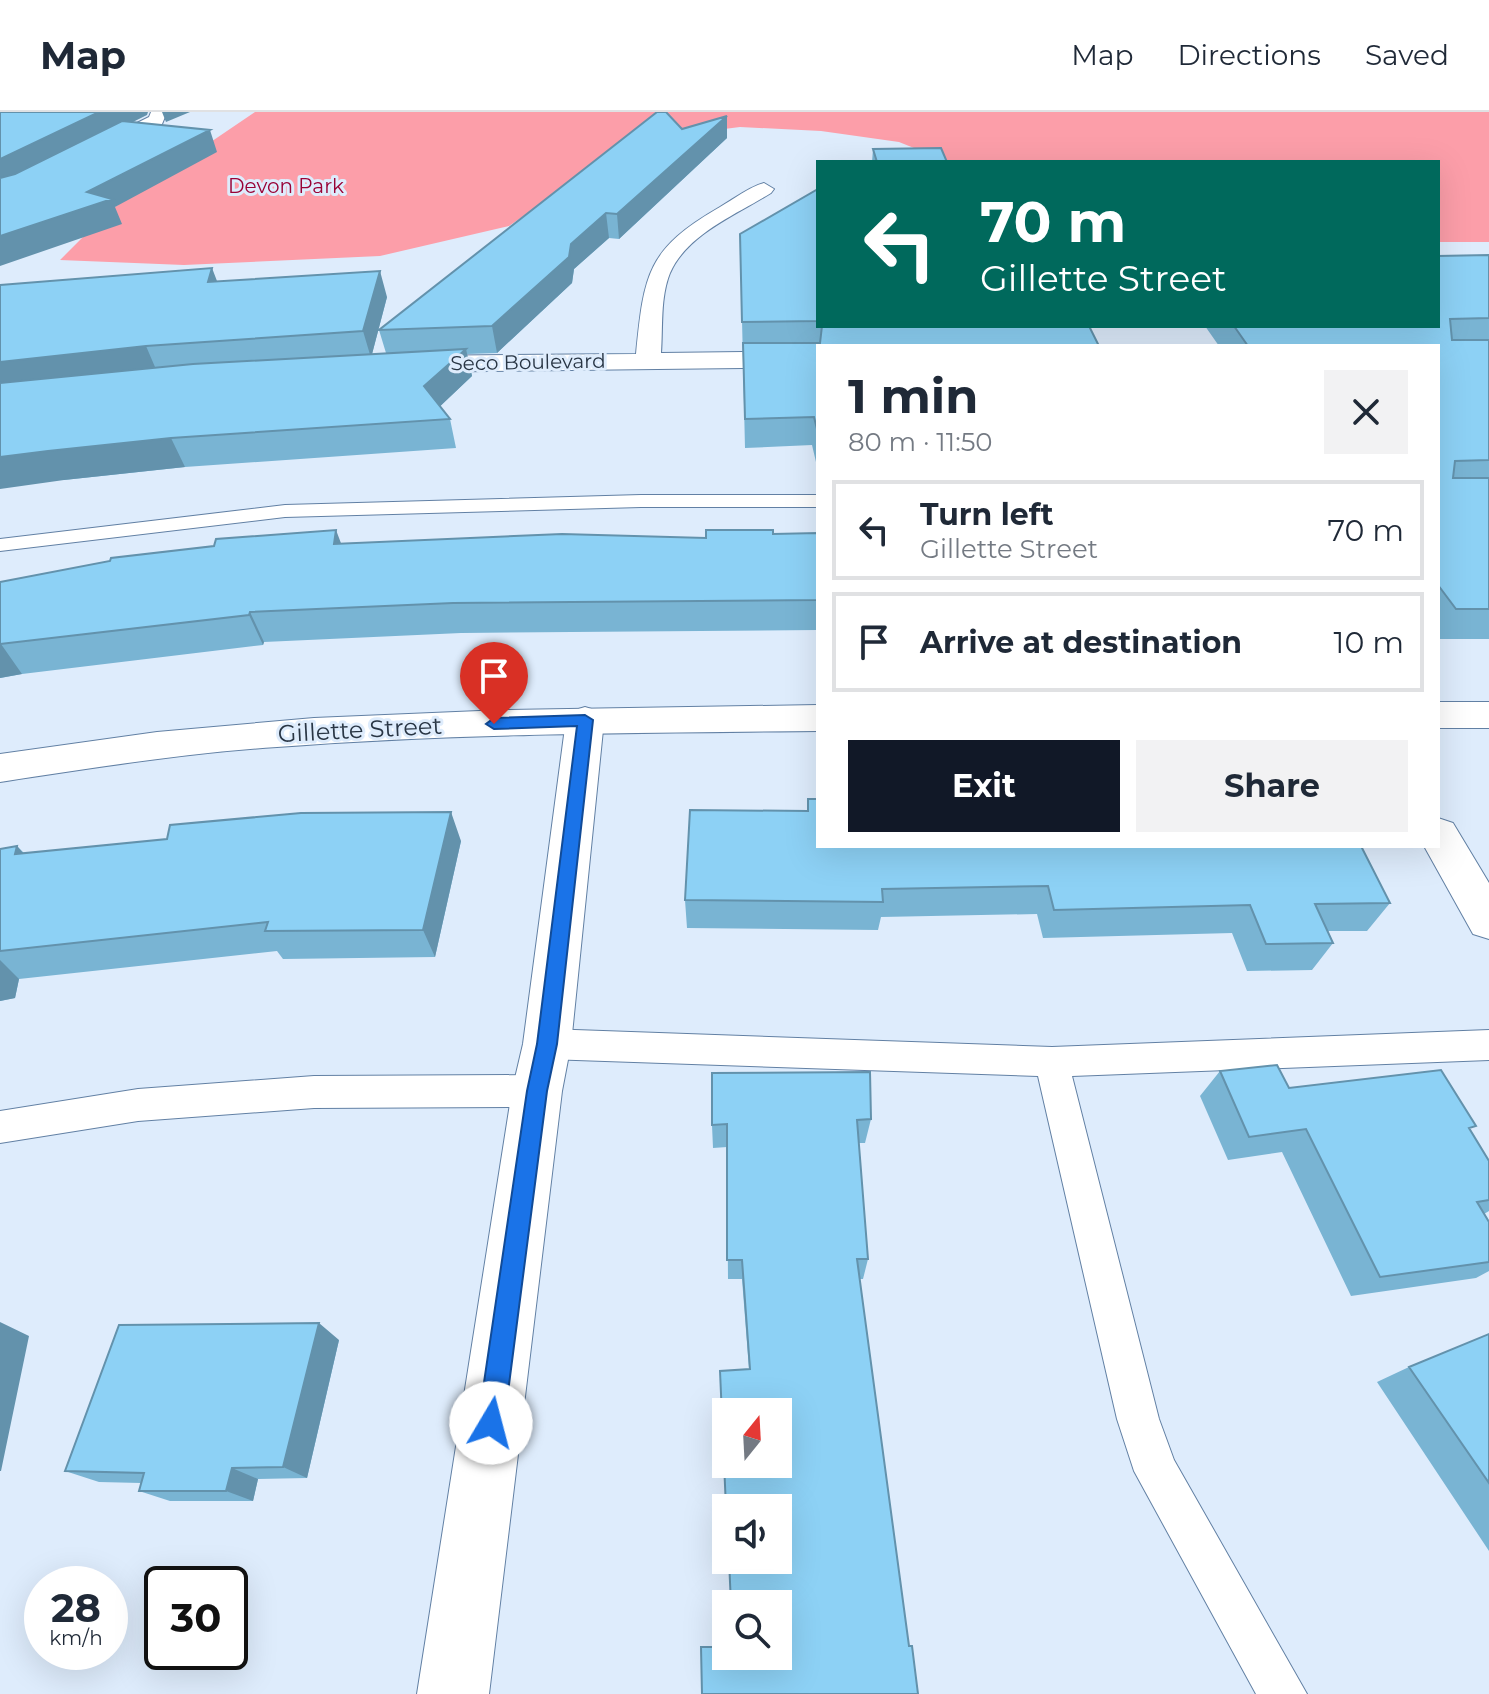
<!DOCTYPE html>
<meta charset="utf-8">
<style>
:root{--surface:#fff;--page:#f2f2f3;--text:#1f2937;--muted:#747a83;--line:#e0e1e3;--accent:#111827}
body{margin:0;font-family:Montserrat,sans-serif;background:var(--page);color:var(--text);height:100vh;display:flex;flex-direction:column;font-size:30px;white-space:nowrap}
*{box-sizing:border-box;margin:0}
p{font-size:26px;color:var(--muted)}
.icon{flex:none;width:44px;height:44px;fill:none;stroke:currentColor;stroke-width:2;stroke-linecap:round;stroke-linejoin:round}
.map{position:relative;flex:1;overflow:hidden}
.drawer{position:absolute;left:816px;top:232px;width:624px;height:504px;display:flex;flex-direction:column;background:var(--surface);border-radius:0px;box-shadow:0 8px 32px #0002}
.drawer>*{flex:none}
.guide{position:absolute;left:816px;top:48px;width:624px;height:168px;border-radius:0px;box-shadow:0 8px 32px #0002;background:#00695c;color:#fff;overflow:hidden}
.needle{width:52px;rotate:18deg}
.buttons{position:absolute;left:712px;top:1286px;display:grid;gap:16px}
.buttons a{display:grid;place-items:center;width:80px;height:80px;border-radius:0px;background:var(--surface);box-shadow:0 8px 32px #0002;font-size:40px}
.speed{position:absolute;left:24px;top:1454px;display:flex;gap:16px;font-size:40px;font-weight:700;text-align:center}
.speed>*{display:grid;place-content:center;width:104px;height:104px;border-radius:50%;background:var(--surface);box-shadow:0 8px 32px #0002;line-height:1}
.speed small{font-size:20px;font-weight:400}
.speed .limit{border:4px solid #111;border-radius:12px;background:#fff;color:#111}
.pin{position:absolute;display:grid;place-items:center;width:68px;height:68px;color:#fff;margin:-82px -34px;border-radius:50% 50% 50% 0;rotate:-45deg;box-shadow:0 0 8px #0007}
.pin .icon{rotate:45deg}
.me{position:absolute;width:88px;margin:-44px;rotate:8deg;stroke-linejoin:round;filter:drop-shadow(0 0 6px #0008)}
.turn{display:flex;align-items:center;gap:28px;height:168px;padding:0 32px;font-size:36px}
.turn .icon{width:104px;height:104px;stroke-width:2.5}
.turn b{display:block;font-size:56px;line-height:68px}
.round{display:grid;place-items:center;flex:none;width:84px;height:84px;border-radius:0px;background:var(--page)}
.summary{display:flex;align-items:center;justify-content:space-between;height:136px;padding:0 32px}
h1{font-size:48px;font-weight:700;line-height:60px}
.action{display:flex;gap:16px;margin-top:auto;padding:16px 32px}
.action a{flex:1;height:92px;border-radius:0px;background:var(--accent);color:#fff;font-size:32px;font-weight:700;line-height:92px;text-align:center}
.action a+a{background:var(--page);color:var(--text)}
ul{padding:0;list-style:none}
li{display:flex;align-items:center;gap:24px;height:100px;margin:0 16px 12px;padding:0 16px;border:4px solid var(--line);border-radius:0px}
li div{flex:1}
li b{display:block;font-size:30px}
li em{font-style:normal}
header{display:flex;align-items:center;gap:48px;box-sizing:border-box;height:112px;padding:0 40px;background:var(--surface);border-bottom:2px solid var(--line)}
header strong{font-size:38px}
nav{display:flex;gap:44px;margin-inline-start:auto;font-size:28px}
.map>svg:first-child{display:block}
.green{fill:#fc9ea9}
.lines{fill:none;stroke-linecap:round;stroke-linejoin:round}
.service-casing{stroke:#6280a4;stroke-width:2}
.minor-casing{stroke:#6280a4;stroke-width:2}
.tertiary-casing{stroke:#6280a4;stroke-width:2}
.service{fill:#fff;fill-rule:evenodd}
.minor{fill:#fff;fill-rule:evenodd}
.tertiary{fill:#fff;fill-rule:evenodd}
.wall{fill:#79b4d3}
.shaded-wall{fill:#6392ac}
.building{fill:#8dd1f5;stroke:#6392ac;stroke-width:2;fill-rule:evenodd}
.route{fill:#1a73e8;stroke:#114b97;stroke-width:2}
.labels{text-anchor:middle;stroke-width:6;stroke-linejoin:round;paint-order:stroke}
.far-park-label{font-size:20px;fill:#990236;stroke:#deecfc}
.far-street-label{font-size:20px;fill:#283544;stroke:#deecfc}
.street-label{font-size:24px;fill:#283544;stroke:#deecfc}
</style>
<header>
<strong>Map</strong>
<nav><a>Map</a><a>Directions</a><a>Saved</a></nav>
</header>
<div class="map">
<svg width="1489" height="1582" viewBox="0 0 1489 1582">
<rect width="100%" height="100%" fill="#deecfc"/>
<path class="green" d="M 255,0 L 1489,0 L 1489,130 L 1438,130 L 1438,50 L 949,50 L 899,30 L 821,19 L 740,15 L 661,25 L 591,57 L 509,114 L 380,144 L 184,153 L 60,148 L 109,99 Z"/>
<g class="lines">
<g class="service-casing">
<path id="service" d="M 641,383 L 818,383 L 818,395 L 641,395 L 285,405 L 0,439 L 0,427 L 285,393 Z
M 547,917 L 1052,935 L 1489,918 L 1489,948 L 1072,964 L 1159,1307 L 1174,1348 L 1307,1582 L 1256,1582 L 1134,1359 L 1117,1307 L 1038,964 L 547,947 L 535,942 L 530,932 L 535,922 Z
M 537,963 L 549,968 L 554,979 L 549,990 L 537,995 L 314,996 L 138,1009 L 0,1031 L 0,999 L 138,977 L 314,964 Z"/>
</g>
<g class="minor-casing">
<path id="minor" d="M 151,0 L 167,0 L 162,12 L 26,83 L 0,91 L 0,79 L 149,5 Z
M 764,71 L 774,77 L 771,81 C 737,102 687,122 670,161 C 660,186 663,215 661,241 L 818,239 L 818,255 L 408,260 L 395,252 L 408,244 L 636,242 C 644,162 647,137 720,95 C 734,87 749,75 764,71 Z
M 585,595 L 598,599 L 604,608 L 571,932 L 562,979 L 489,1582 L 417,1582 L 512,979 L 523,932 L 566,608 L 572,599 Z
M 1438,706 L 1453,711 L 1489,771 L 1489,827 L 1473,822 L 1424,734 L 1438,734 Z"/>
</g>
<g class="tertiary-casing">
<path id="tertiary" d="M 1438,590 L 1489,590 L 1489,616 L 1438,616 Z
M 818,593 L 818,619 C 638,621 457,621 277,635 C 184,641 92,656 0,670 L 0,642 L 157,620 L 314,606 L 503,598 Z"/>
</g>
<use href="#service" class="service"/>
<use href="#minor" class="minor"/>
<use href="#tertiary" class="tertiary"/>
</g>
<path class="wall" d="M 682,17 L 727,26 L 619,127 L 609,126 L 574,157 L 572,171 L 497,241 L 467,242 L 472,264 L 440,294 L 450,307 L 456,336 L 185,355 L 64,368 L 0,173 L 217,170 L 387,185 L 372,242 L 386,241 L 379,218 Z
M 873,37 L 947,50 L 872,50 Z
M 818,77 L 818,214 L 1089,214 L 818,234 L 818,350 L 816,350 L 812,333 L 745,336 L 740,122 Z
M 1489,143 L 1489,527 L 1438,527 L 1438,234 L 1219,234 L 1205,214 L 1438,214 Z
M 818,421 L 818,518 L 461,521 L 264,530 L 263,533 L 22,562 L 0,566 L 0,470 L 341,431 L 706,426 L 773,422 Z
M 808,687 L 1390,791 L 1367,819 L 1328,819 L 1333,831 L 1312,858 L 1247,859 L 1232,821 L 1043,826 L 1037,802 L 881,805 L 878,818 L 687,816 L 685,788 L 807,699 Z
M 461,729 L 435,845 L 283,847 L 277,839 L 19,867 L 15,886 L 0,889 L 0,737 L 17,734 L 24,741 Z
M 1220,959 L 1470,1018 L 1489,1049 L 1489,1099 L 1484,1102 L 1489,1110 L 1489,1159 L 1476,1166 L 1351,1184 L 1282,1040 L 1228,1048 L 1200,984 Z
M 871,1007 L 865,1031 L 859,1031 L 868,1147 L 863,1167 L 859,1167 L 778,1544 L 749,1257 L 742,1167 L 728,1167 L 727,1035 L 713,1036 L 712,1013 Z
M 1489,1222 L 1489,1439 L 1377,1270 L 1409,1255 Z
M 339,1228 L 307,1366 L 258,1367 L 253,1389 L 170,1389 L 139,1379 L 141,1371 L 99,1370 L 65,1359 Z"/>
<path class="shaded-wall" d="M 99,0 L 148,0 L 147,3 L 0,76 L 0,47 Z
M 162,0 L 190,0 L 166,10 Z
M 727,4 L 727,26 L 619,127 L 617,102 Z
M 210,18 L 217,40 L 115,95 L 122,112 L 0,154 L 0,124 Z
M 606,101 L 609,126 L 574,157 L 572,171 L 497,241 L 492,214 L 571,132 Z
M 212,156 L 222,182 L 208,170 Z
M 380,159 L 387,185 L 371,246 L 363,219 Z
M 146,234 L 158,262 L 0,279 L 0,250 Z
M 466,237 L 472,264 L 431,303 L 424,274 Z
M 171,326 L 185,355 L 64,368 L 0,377 L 0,345 L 48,339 Z
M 336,418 L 347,447 L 334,432 Z
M 250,500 L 264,530 L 263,533 L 249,503 Z
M 0,532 L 1,532 L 22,562 L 0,566 Z
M 451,700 L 461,729 L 435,845 L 423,818 Z
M 17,734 L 42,763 L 15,742 Z
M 0,848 L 19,867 L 15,886 L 0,889 Z
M 0,1210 L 29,1224 L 1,1359 L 0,1359 Z
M 319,1211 L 339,1228 L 307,1366 L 283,1355 Z
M 232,1356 L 258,1367 L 253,1389 L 226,1379 Z"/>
<path class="building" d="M 0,0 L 99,0 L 0,47 Z
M 657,0 L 666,0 L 682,17 L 727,4 L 617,102 L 606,101 L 571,132 L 569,145 L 492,214 L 379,218 Z
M 122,9 L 210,18 L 87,80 L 112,87 L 0,124 L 0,66 L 15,62 Z
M 941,36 L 947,50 L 877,50 L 873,37 Z
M 818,77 L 818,209 L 742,210 L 740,122 Z
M 1489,143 L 1489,206 L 1450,207 L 1452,228 L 1489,228 L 1489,348 L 1455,349 L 1453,366 L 1489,366 L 1489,497 L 1456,497 L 1438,473 L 1438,234 L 1248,234 L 1234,214 L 1438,214 L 1438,144 Z
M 212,156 L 208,170 L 380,159 L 363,219 L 146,234 L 0,250 L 0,173 Z
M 822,214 L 1089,214 L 1099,234 L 818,234 L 818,321 L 814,305 L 745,307 L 743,231 L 820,231 Z
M 466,237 L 424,274 L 450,307 L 171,326 L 48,339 L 0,345 L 0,271 L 193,252 Z
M 336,418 L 334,432 L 562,422 L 706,426 L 706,418 L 773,418 L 773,422 L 818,421 L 818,488 L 453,491 L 250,500 L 249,503 L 0,532 L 0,470 L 110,449 L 111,446 L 214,434 L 216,427 Z
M 808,687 L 818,687 L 818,734 L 1361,734 L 1390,791 L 1315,792 L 1333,831 L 1266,832 L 1250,793 L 1054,798 L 1048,774 L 882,777 L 883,790 L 685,788 L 690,698 L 808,699 Z
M 451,700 L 423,818 L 265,819 L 268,810 L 0,839 L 0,737 L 17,734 L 15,742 L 167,727 L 170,713 L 301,701 Z
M 1277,953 L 1289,976 L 1441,958 L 1476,1014 L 1469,1016 L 1489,1049 L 1489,1088 L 1477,1090 L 1489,1110 L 1489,1150 L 1380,1165 L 1306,1017 L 1249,1025 L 1220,959 Z
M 870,960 L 871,1007 L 857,1008 L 868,1147 L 857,1147 L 909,1534 L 912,1534 L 918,1582 L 702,1582 L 701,1535 L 726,1535 L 726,1544 L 778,1544 L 778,1492 L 731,1492 L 729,1448 L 778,1448 L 778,1396 L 726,1396 L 720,1259 L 750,1257 L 742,1148 L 727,1148 L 727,1012 L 712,1013 L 712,961 ZM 726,1300 L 778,1300 L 778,1352 L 726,1352 Z
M 319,1211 L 283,1355 L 232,1356 L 226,1379 L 139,1379 L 144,1361 L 65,1359 L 119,1213 Z
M 1489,1222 L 1489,1371 L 1409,1255 Z"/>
<path class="route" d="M 585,603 L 593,608 L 557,932 L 547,979 L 504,1311 L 500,1320 L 491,1324 L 482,1320 L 478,1311 L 527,979 L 537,932 L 577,614 L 494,617 L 486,612 L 494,606 Z"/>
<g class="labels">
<g class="far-park-label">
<text x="286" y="81">Devon Park</text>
</g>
<g class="far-street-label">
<text transform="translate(528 250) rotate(-1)" y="7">Seco Boulevard</text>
</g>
<g class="street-label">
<text transform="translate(360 618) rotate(-3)" y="8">Gillette Street</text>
</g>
</g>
</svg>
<div class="buttons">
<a><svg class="needle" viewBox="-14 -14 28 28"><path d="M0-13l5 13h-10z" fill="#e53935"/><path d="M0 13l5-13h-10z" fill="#747a83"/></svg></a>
<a><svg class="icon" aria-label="sound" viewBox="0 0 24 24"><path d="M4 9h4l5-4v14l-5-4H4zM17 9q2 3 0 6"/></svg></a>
<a><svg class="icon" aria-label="search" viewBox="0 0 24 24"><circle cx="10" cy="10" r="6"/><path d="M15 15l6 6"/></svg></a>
</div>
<div class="speed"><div>28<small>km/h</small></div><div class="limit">30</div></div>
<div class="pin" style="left:494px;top:612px;background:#d93025"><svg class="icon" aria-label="arrive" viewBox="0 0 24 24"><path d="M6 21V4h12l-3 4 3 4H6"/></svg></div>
<svg class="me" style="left:491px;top:1311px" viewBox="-20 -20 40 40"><circle r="19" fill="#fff"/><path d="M0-13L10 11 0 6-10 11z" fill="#1a73e8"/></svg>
<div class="guide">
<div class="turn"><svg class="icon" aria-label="left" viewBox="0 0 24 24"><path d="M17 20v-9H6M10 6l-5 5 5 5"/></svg><div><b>70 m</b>Gillette Street</div></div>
</div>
<section class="drawer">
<div class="summary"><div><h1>1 min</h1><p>80 m · 11:50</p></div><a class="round"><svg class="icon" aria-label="close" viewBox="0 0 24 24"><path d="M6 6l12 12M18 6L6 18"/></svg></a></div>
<ul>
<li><svg class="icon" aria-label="left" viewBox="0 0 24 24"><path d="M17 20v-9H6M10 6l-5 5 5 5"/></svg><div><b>Turn left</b><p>Gillette Street</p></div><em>70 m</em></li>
<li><svg class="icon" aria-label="arrive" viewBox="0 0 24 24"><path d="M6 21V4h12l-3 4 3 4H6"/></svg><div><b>Arrive at destination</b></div><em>10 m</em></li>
</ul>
<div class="action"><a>Exit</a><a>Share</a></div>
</section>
</div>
